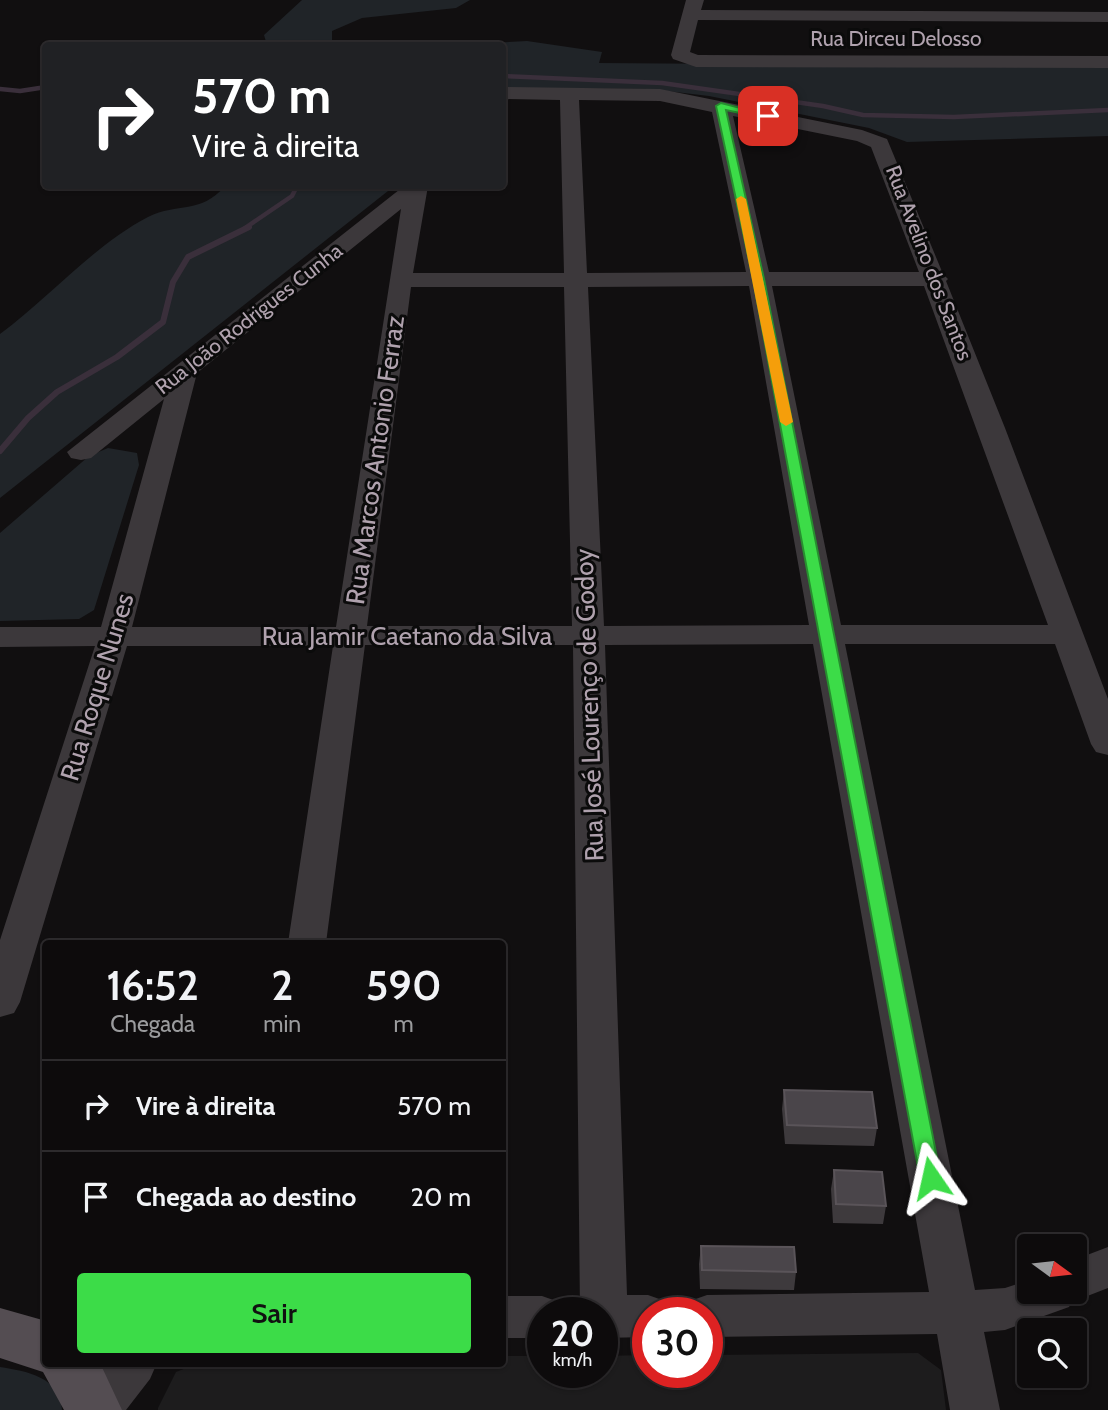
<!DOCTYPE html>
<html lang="pt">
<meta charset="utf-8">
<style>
:root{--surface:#0d0b0c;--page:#1b191a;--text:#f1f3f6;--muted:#9a9b9d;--line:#2d2b2d;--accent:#3cdc48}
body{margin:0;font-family:Cabin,sans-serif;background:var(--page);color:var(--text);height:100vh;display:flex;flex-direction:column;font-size:26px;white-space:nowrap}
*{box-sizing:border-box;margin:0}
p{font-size:23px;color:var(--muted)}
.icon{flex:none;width:38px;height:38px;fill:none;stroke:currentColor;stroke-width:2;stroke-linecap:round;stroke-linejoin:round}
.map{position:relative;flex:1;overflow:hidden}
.drawer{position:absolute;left:42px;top:940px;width:464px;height:427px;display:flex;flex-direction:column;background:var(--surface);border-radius:7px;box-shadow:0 2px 5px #0004,0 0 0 2px var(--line)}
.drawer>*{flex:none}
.top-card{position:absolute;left:42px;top:42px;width:464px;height:147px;border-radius:7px;box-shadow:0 2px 5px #0004,0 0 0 2px var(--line);background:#202124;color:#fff;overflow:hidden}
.needle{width:46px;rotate:105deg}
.buttons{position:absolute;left:1017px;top:1234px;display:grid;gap:14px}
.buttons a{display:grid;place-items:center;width:70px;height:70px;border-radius:7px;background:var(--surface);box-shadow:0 2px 5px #0004,0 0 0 2px var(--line);font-size:35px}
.speed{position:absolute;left:527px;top:1297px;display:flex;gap:14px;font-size:35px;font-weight:700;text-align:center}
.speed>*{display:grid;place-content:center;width:91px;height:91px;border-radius:50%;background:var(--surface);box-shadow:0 2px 5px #0004,0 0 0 2px var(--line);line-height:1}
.speed small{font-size:18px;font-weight:400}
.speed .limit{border:10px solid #d22;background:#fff;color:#111}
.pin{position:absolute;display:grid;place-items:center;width:60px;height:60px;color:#fff;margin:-30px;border-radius:14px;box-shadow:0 4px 10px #0006}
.me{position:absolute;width:77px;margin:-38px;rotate:349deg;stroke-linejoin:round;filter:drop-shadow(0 0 5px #0008)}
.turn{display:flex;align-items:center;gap:24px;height:147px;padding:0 35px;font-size:32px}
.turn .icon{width:91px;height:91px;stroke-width:2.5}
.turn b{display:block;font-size:49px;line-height:60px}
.eta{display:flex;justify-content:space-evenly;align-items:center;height:119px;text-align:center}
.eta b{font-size:42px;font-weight:600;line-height:49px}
.cta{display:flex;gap:14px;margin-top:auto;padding:14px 35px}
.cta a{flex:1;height:80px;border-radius:7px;background:var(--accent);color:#111;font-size:28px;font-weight:600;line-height:80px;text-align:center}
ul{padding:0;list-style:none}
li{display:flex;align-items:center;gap:21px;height:91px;padding:0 35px;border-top:2px solid var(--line)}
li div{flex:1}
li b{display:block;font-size:26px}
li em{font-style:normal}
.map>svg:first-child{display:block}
.built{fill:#1d1c1d}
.green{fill:#202428}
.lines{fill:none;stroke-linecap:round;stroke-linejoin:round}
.stream-far1{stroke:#3a2f3b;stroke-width:4.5}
.stream{stroke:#3a2f3b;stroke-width:6}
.minor{fill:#3c383b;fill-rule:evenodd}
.major{fill:#544d52;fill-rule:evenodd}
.wall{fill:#3e3a3d}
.building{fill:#4a454a;stroke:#5a5459;stroke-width:2}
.route{fill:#3cdc48;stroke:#278f2f;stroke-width:2}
.slow{fill:#f59e0b}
.labels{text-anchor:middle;stroke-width:6;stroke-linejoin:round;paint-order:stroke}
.far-street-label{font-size:21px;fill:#b0a2ae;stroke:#0b0b0b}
.street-label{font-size:26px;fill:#b0a2ae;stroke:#0b0b0b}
</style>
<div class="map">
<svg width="1108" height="1410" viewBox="0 0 1108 1410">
<rect width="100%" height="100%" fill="#110f10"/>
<path class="built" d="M 918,1353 L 941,1370 L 946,1410 L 158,1410 L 158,1408 L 176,1372 L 199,1363 L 502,1363 L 502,1356 L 542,1356 L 542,1372 L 602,1372 L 602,1356 L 647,1355 L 648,1372 L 707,1372 L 707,1355 Z"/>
<path class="green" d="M 302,0 L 470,0 L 456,8 L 362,18 L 332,31 L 332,45 L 267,45 L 264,35 Z
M 527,41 L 602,52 L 599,63 L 1108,67 L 1108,136 L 907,142 L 869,128 L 709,96 L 650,89 L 502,88 L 502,46 L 436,46 Z
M 225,186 L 390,186 L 388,191 L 0,498 L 0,334 C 49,298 94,245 148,217 C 178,202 200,215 225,186 Z
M 108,448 L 137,453 L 139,465 L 94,610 L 79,619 L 0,621 L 0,533 L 89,456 Z
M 0,1367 C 26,1371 61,1377 62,1410 L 0,1410 Z"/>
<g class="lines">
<path class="stream-far1" d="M 502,76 L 662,83 L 823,106 L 863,115 L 954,117 L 1108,110
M 0,89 L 20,91 L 46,87
M 245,228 L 292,196 L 297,186"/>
<path class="stream" d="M 0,451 L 28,418 L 57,392 L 117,357 L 163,322 L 173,282 L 188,257 L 249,227"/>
<path class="minor" d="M 686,0 L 704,0 L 701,10 L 1108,12 L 1108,22 L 698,20 L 690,52 L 698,55 L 1108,56 L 1108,68 L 696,67 L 673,59 L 671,55 Z
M 502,87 L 660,89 L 862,130 L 887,139 L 943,274 L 948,279 L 946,281 L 1005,428 L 1108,699 L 1108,755 L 1096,752 L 1091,744 L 1055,644 L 845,644 L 975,1290 L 1005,1288 L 1029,1280 L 1029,1292 L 1074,1292 L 1074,1260 L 1108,1247 L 1108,1288 L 1072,1302 L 1069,1307 L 1005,1330 L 984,1332 L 1000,1410 L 950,1410 L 937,1334 L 707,1337 L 707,1312 L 685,1312 L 690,1301 L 707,1295 L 929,1292 L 813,644 L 605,645 L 627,1295 L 648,1295 L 665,1301 L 670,1312 L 648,1312 L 648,1337 L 602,1338 L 602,1312 L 580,1312 L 573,645 L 365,645 L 326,943 L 288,943 L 333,646 L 127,646 L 20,1002 L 14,1013 L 0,1017 L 0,940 L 95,646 L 0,647 L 0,627 L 101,627 L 164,399 L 91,458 L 81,460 L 71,458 L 67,452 L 404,186 L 428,186 L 413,273 L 564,273 L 560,100 L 502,99 ZM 579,100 L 660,101 L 712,112 L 746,272 L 587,273 ZM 733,116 L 857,141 L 871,147 L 919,272 L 769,272 ZM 401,209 L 336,627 L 132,627 L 197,373 ZM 749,286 L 809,625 L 604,626 L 588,287 ZM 772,286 L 924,286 L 1048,625 L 841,625 ZM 411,287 L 564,287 L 572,626 L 367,626 Z
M 502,1296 L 542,1296 L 559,1302 L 564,1312 L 542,1312 L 542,1338 L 502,1338 Z
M 103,1363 L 157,1363 L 150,1379 L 126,1410 L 76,1410 L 92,1378 Z"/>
<path class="major" d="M 0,1308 L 46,1321 L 46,1363 L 100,1363 L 122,1410 L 64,1410 L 43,1372 L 0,1358 Z"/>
</g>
<path class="wall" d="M 784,1090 L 877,1128 L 874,1146 L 785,1144 L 782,1109 Z
M 834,1170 L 886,1206 L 883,1224 L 833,1223 L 831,1189 Z
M 701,1246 L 796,1272 L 794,1290 L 700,1289 L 699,1264 Z"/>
<path class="building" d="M 784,1090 L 872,1092 L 877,1128 L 787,1125 Z
M 834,1170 L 882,1172 L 886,1206 L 836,1204 Z
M 701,1246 L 794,1247 L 796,1272 L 702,1270 Z"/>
<path class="route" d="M 721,103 L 772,116 L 768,119 L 726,110 L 764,279 L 941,1178 L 938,1184 L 931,1187 L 923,1184 L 920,1178 L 753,279 L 716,106 Z"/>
<path class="slow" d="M 741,196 L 746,199 L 793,422 L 786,426 L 780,422 L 736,199 Z"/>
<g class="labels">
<g class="far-street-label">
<text x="896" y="46">Rua Dirceu Delosso</text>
<text transform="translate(929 263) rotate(69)" y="7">Rua Avelino dos Santos</text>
<text transform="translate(249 319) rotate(-38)" y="7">Rua João Rodrigues Cunha</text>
</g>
<g class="street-label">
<text transform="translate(375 460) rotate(-82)" y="9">Rua Marcos Antonio Ferraz</text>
<text x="407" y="645">Rua Jamir Caetano da Silva</text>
<text transform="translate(97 687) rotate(-73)" y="9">Rua Roque Nunes</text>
<text transform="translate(589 705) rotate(-92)" y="9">Rua José Lourenço de Godoy</text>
</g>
</g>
</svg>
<div class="buttons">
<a><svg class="needle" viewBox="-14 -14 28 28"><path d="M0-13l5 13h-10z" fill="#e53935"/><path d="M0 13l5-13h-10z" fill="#9a9b9d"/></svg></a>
<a><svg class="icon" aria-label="search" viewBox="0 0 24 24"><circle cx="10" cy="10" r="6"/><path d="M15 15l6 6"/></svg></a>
</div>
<div class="speed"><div>20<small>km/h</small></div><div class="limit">30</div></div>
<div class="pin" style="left:768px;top:116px;background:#d93025"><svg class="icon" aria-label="arrive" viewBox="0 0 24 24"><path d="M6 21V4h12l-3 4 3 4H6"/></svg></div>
<svg class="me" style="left:931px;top:1178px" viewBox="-20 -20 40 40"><path d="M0-17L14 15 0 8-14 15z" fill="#3cdc48" stroke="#fff" stroke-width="4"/></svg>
<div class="top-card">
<div class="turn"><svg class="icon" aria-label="right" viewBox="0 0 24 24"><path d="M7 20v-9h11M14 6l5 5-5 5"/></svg><div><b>570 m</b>Vire à direita</div></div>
</div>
<section class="drawer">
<div class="eta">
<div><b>16:52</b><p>Chegada</p></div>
<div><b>2</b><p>min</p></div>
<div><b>590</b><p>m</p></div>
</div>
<ul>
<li><svg class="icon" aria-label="right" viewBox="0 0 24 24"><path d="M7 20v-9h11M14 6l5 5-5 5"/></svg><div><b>Vire à direita</b></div><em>570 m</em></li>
<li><svg class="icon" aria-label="arrive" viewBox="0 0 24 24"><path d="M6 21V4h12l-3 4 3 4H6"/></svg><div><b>Chegada ao destino</b></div><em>20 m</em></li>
</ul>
<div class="cta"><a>Sair</a></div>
</section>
</div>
